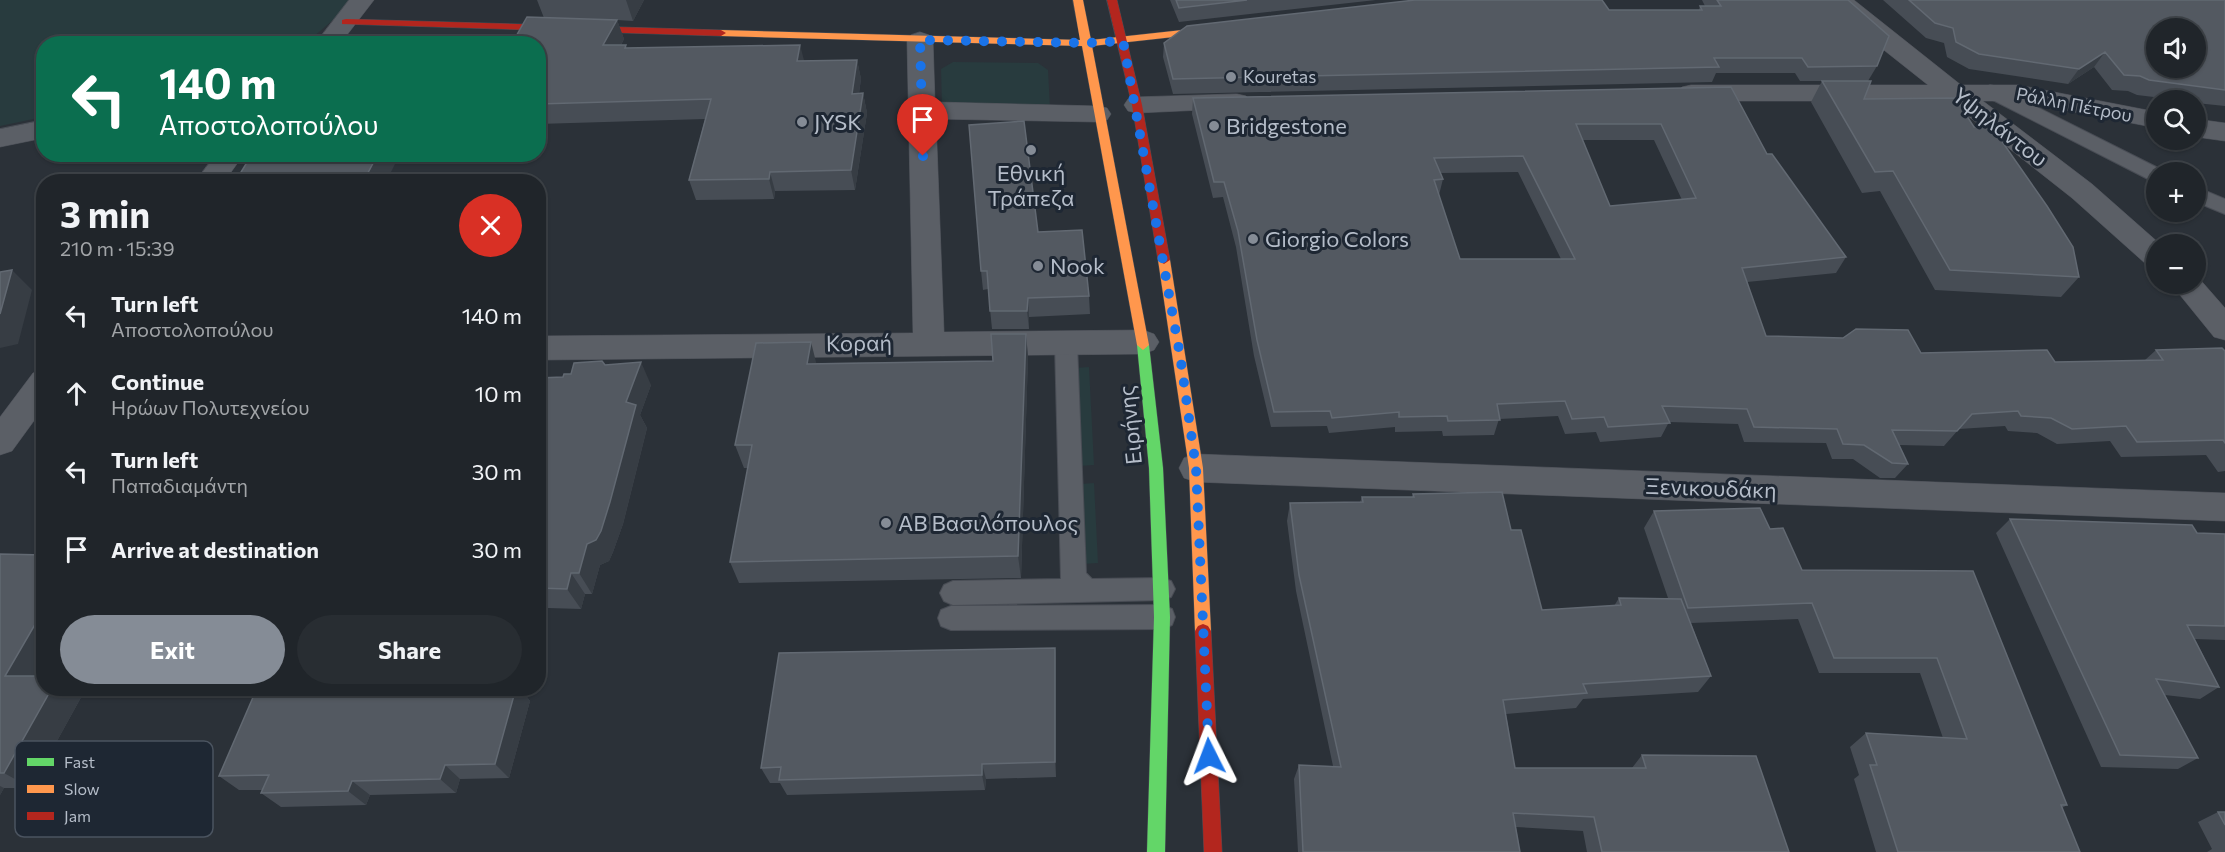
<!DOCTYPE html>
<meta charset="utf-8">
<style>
:root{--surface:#20252a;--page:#282d32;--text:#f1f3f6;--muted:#a2a5a8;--line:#3d4247;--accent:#858c96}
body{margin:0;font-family:Commissioner,sans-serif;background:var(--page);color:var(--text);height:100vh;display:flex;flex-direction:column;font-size:22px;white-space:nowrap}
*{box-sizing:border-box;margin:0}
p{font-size:20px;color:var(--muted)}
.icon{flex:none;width:33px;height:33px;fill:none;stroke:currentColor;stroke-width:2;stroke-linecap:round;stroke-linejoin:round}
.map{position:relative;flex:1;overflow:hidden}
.side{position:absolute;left:36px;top:174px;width:510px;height:522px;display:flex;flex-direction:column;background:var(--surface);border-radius:24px;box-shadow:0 2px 4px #0004,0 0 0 2px var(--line)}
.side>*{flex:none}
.banner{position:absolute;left:36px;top:36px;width:510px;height:126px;border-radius:24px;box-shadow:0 2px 4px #0004,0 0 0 2px var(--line);background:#0b6e4f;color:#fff;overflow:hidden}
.tools{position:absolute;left:2146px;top:18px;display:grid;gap:12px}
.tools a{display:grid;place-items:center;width:60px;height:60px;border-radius:50%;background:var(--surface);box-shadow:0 2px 4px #0004,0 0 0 2px var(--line);font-size:30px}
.pin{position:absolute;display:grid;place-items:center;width:51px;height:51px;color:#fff;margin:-62px -26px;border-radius:50% 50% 50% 0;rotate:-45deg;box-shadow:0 0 6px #0007}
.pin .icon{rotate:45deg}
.me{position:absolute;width:66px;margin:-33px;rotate:357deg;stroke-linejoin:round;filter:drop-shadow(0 0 4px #0008)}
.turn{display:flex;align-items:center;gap:21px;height:126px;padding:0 24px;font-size:27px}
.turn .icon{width:78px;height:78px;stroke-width:2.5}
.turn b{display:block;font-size:42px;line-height:51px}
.round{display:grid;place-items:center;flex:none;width:63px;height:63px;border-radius:32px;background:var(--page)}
.summary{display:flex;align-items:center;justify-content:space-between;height:102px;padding:0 24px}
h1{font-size:36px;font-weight:700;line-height:45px}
.button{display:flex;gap:12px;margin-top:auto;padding:12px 24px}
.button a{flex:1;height:69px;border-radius:36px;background:var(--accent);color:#fff;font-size:24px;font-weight:700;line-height:69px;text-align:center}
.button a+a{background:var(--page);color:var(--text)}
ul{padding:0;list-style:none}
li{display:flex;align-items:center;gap:18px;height:78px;padding:0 24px}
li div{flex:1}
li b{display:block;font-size:22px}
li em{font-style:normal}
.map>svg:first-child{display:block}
.green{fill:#283b3e}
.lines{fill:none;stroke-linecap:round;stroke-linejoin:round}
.lane-casing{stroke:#494d55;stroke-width:2}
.street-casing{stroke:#494d55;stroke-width:1}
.fast-casing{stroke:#494d55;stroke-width:1}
.slow-casing{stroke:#494d55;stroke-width:1}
.jam-casing{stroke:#494d55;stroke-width:1}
.lane{fill:#5b5f66;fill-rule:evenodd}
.street{fill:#5b5f66;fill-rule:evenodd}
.fast{fill:#63d668;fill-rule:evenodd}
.slow{fill:#ff974d;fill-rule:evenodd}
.jam{fill:#b3261e;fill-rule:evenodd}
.wall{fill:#474d55;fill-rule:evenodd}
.shaded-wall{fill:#373d44}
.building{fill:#535961;stroke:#626972;stroke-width:1.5;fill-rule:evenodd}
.route{stroke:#1a73e8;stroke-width:10;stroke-dasharray:0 18}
.poi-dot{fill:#858c96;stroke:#1e2733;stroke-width:2}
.labels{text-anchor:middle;stroke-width:6;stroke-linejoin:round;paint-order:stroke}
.far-poi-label{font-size:18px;fill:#b5bdc9;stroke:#1e2733;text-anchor:start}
.far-street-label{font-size:18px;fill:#b5bdc9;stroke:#1e2733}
.poi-label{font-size:22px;fill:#b5bdc9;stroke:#1e2733;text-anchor:start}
.street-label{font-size:22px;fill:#b5bdc9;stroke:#1e2733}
.key{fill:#1e2733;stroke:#4b5460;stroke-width:1.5}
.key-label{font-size:16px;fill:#b5bdc9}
</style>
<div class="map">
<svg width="2225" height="852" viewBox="0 0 2225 852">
<rect width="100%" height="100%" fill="#2b3138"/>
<path class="green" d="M 0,0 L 349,0 L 340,14 L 306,43 L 44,44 L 43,117 L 0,126 Z
M 953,62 L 1038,63 L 1048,70 L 1050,108 L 942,106 L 941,69 Z
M 1089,367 L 1094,465 L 1079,466 L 1075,368 Z
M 1094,483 L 1098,563 L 1083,564 L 1081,484 Z"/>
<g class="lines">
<g class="lane-casing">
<path id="lane" d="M 1990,85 L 1997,87 L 2166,172 L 2157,172 L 2157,182 L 2150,180 L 1983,95 L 1981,91 Z
M 2196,187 L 2225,199 L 2225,214 L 2196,202 Z
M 1066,335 L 1074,338 L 1077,344 L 1086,573 L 1092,579 L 1162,578 L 1171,581 L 1175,589 L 1171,597 L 1162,600 L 953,605 L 944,601 L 940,593 L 944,585 L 953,581 L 1061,579 L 1055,344 L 1058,338 Z
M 1162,605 L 1172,609 L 1175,617 L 1172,625 L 1162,629 L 951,630 L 941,626 L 938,618 L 941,610 L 951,606 Z"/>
</g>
<g class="street-casing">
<path id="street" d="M 349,0 L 374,0 L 340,44 L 315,44 Z
M 1827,0 L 1854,0 L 1961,85 L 2018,85 L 2157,112 L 2157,128 L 2018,101 L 1983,101 L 2092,184 L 2160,244 L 2157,244 L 2157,268 L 2147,265 L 2072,198 L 1949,101 L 1691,101 L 1682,99 L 1678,93 L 1682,87 L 1691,85 L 1928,85 L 1875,43 Z
M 920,32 L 929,35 L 933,40 L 935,102 L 1098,106 L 1107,108 L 1111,114 L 1107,120 L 1098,122 L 936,119 L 944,332 L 1143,330 L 1154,334 L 1159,342 L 1154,350 L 1143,354 L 538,360 L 538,336 L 913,333 L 907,40 L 911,35 Z
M 1237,94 L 1246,96 L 1250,102 L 1246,108 L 1137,113 L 1128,111 L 1124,105 L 1128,99 L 1137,97 Z
M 2196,119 L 2225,123 L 2225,141 L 2196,137 Z
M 44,120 L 44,138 L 0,147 L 0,129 Z
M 216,154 L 244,154 L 224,182 L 195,182 Z
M 2197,276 L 2225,308 L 2225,340 L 2214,337 L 2171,284 L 2196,284 Z
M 44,370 L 44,407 L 12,451 L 0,455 L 0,417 L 33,373 Z
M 1196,454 L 2225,493 L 2225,521 L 1196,482 L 1184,478 L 1179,468 L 1184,458 Z"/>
</g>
<g class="fast-casing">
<path id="fast" d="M 1143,340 L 1149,345 L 1163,468 L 1170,617 L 1165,852 L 1147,852 L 1154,617 L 1149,468 L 1137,345 Z"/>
</g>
<g class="slow-casing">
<path id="slow" d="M 1073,0 L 1083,0 L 1091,40 L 1219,26 L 1224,29 L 1219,32 L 1092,46 L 1149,345 L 1143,350 L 1137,345 L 1082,46 L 721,36 L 716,33 L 721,30 L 1080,40 Z
M 1164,256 L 1170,260 L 1203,468 L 1211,631 L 1208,636 L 1203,638 L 1198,636 L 1195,631 L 1189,468 L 1158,260 Z"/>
</g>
<g class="jam-casing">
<path id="jam" d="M 1107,0 L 1117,0 L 1142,105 L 1170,260 L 1164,264 L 1158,260 L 1132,105 Z
M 346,19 L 721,30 L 726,33 L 721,36 L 342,24 L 342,20 Z
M 1203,624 L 1208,626 L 1211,631 L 1222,852 L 1204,852 L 1195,631 L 1198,626 Z"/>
</g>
<use href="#lane" class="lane"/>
<use href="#street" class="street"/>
<use href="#fast" class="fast"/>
<use href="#slow" class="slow"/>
<use href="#jam" class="jam"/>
</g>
<path class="wall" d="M 537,0 L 644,0 L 633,21 L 617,20 L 624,39 L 621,45 L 627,48 L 804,61 L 857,60 L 861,79 L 859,93 L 863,93 L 867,113 L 855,190 L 775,191 L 774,199 L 696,200 L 689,180 L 705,119 L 538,124 L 538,44 L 515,38 L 544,18 Z
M 1170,0 L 1376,0 L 1179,22 Z
M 1702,0 L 1848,0 L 1877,66 L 1868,81 L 1800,81 L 1795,73 L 1716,73 L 1712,82 L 1173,94 L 1163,57 L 1164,43 L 1609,10 L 1699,10 L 1700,6 L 1705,6 Z
M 1883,0 L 2225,0 L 2225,106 L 2196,103 L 2196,100 L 2179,100 L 2137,95 L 2128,91 L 2112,90 L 2094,67 L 2068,84 L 1969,69 L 1947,57 L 1944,43 L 1926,38 Z
M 1822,81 L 1864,99 L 1974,127 L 2079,277 L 2061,297 L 1935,290 L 1880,191 L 1862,193 L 1811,102 Z
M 1731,87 L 1767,154 L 1846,257 L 1836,273 L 1747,282 L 1766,336 L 1921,353 L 2055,362 L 2145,360 L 2156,350 L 2225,351 L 2225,471 L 2218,472 L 2206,455 L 2121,457 L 2110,441 L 2057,444 L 2037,433 L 2008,431 L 2005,426 L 1959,429 L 1944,446 L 1899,445 L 1908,464 L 1895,478 L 1880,478 L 1853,459 L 1832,459 L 1826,443 L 1744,442 L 1738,424 L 1669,422 L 1661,437 L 1600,442 L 1596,432 L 1565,434 L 1558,416 L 1499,419 L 1494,435 L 1443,436 L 1442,431 L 1395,432 L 1395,427 L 1329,433 L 1327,426 L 1271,427 L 1254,356 L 1236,247 L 1223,197 L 1213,198 L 1192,114 L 1193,98 ZM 1582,140 L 1654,140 L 1682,200 L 1610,206 ZM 1518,172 L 1561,259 L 1460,259 L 1439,195 L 1443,179 L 1441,173 Z
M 1038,232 L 1089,296 L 1090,314 L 1029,317 L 1029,329 L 992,329 L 988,289 L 983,290 L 981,271 Z
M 1026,334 L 1028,357 L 1021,578 L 739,583 L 730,562 L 748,468 L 744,468 L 735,445 L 817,363 L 993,361 Z
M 605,365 L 651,385 L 640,415 L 647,428 L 623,524 L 613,552 L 609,561 L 600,565 L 592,594 L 585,594 L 581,609 L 548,608 L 545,613 L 538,613 L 538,378 L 563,377 L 571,374 Z
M 1413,494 L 1511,530 L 1542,610 L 1614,606 L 1619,598 L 1668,598 L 1644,528 L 1654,511 L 1770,529 L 1802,570 L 1973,571 L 2067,805 L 2062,808 L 2080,852 L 1876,852 L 1854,779 L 1859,775 L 1850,747 L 1866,733 L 1943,738 L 1920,673 L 1819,673 L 1798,619 L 1691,623 L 1711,676 L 1698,692 L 1583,699 L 1576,708 L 1506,714 L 1515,768 L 1632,768 L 1642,755 L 1789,852 L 1587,852 L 1583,831 L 1516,827 L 1520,852 L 1298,852 L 1294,779 L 1299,765 L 1333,766 L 1296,591 L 1287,521 L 1290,503 L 1360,502 L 1362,497 L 1412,497 Z
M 2010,519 L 2197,533 L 2225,534 L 2225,640 L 2195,639 L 2219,687 L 2200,699 L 2165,695 L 2198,758 L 2178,769 L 2101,767 L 1996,533 Z
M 0,554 L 40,676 L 84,692 L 31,788 L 4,788 L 0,795 Z
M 1055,648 L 1056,665 L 1056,777 L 986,779 L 985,790 L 787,795 L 780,783 L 770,783 L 761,768 Z
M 257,688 L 520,688 L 530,701 L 509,778 L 460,779 L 456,793 L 370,795 L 366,805 L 281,807 L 261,793 L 262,790 L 239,790 L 219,776 Z
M 2218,812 L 2225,812 L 2225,852 L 2207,852 L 2212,849 L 2198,822 Z"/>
<path class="shaded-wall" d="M 626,0 L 644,0 L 633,21 Z
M 617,20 L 624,39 L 610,65 L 603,45 Z
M 800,45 L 805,64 L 797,61 Z
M 2105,52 L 2094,67 L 2068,84 L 2079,69 Z
M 857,60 L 861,79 L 856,113 L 852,94 Z
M 863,93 L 867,113 L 855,190 L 851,170 Z
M 378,154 L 400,154 L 386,182 L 363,182 Z
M 770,172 L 775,191 L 774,199 L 769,179 Z
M 12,270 L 32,290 L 18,344 L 0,348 L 0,314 Z
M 1028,298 L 1029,317 L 1029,329 L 1027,311 Z
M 1026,334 L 1028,357 L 1021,578 L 1018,556 Z
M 811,342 L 817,366 L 807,364 Z
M 641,362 L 651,385 L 640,415 L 647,428 L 623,524 L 613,552 L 609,561 L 600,565 L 592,594 L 579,573 L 626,402 Z
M 571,573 L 585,594 L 581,609 L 567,589 Z
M 44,587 L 44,602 L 37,597 Z
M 538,595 L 548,608 L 545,613 L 538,603 Z
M 44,609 L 44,669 L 30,693 L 5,676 Z
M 1055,648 L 1056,665 L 1056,777 L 1055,762 Z
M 52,688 L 79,688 L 84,692 L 31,788 L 4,773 Z
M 516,688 L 520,688 L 530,701 L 509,778 L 495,764 Z
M 982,764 L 986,779 L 985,790 L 982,775 Z
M 445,765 L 460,779 L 456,793 L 440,779 Z
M 352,781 L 370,795 L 366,805 L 348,791 Z
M 0,786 L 4,788 L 0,795 Z"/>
<path class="building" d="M 1176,0 L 1247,0 L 1179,8 Z
M 1415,0 L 1602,0 L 1609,10 L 1702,10 L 1700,6 L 1721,6 L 1717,0 L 1848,0 L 1889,36 L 1877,66 L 1808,67 L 1802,58 L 1714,58 L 1719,67 L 1173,79 L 1164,43 L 1187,26 Z
M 1909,0 L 2225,0 L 2225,90 L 2149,80 L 2140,76 L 2124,75 L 2105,52 L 2079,69 L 1979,54 L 1956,42 L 1953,28 L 1935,23 ZM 2157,28 L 2196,28 L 2196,68 L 2157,68 Z
M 527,17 L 617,20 L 603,45 L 626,45 L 625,48 L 800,45 L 797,61 L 857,60 L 852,94 L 863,93 L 851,170 L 770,172 L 769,179 L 689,180 L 711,99 L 538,104 L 538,44 L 388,44 L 391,40 L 515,38 Z
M 1822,81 L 1871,81 L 1864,99 L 1955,98 L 1974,127 L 1992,127 L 2047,206 L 2073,247 L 2079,277 L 1950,270 L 1893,171 L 1875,172 Z
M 1731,87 L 1767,154 L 1772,154 L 1846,257 L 1742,268 L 1766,336 L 1843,338 L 1856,329 L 1908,330 L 1921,353 L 2047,350 L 2055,362 L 2163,360 L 2156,350 L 2222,348 L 2225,351 L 2225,443 L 2223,440 L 2137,442 L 2126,426 L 2072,429 L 2051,418 L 2021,416 L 2018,411 L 1972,414 L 1957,431 L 1892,430 L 1908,464 L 1892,463 L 1864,445 L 1843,444 L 1837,429 L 1754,427 L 1747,409 L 1662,406 L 1670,423 L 1608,427 L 1604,417 L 1572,419 L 1565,401 L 1497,404 L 1500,420 L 1448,421 L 1447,416 L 1399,417 L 1399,412 L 1332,418 L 1330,411 L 1274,412 L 1257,340 L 1238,231 L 1224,182 L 1214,182 L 1193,98 ZM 1576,124 L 1661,124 L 1696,198 L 1610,206 ZM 1523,156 L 1575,259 L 1460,259 L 1434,180 L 1443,179 L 1434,158 Z
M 1024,121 L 1038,232 L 1082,230 L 1089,296 L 1028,298 L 1027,311 L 990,311 L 987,271 L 981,271 L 969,125 Z
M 252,154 L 378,154 L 363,182 L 235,182 Z
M 12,270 L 0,314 L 0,272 Z
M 991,334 L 1026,334 L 1018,556 L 730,562 L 752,445 L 735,445 L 756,343 L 811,342 L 807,364 L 993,361 Z
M 602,361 L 605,365 L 641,362 L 626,402 L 636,405 L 610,502 L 601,531 L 596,540 L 587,544 L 579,573 L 571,573 L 567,589 L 538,588 L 538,378 L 563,377 L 564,374 L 571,374 L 574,363 Z
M 1502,492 L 1511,530 L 1521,530 L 1542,610 L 1621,605 L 1619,598 L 1681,599 L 1711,676 L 1583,684 L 1587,693 L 1503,700 L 1515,768 L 1646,768 L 1642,755 L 1756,756 L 1789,852 L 1602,852 L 1594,817 L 1513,813 L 1520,852 L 1303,852 L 1299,765 L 1341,767 L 1299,575 L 1290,503 L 1363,502 L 1362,497 L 1414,497 L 1413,494 Z
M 1760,508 L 1770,529 L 1783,528 L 1802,570 L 1973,571 L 2067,805 L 2061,805 L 2080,852 L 1898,852 L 1870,765 L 1877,765 L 1866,733 L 1967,739 L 1937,658 L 1834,658 L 1812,603 L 1688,608 L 1654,511 Z
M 2010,519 L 2192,525 L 2197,533 L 2225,534 L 2225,626 L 2187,625 L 2219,687 L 2156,679 L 2198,758 L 2120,755 Z
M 0,554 L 44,555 L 44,587 L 37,597 L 44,597 L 44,609 L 5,676 L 44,676 L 44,688 L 52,688 L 4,773 L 0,773 Z
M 1055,648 L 1055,762 L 982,764 L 982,775 L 779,780 L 781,767 L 761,768 L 779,653 Z
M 257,688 L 516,688 L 495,764 L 445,765 L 440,779 L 352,781 L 348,791 L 261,793 L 269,775 L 219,776 Z
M 2218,812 L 2225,812 L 2225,825 Z"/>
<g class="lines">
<path class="route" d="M 923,156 L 920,40 L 1087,43 L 1123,41 L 1180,355 L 1196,468 L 1209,756"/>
</g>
<g class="poi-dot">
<circle cx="1231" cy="77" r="6"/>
<circle cx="802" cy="122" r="6"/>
<circle cx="1214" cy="126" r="6"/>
<circle cx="1031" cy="150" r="6"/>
<circle cx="1253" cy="239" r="6"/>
<circle cx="1038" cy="266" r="6"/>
<circle cx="886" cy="523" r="6"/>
</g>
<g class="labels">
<g class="far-poi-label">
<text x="1243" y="83">Kouretas</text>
</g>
<g class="far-street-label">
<text transform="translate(2074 105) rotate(11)" y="6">Ράλλη Πέτρου</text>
</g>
<g class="poi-label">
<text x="814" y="130">JYSK</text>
<text x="1226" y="134">Bridgestone</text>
<text x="1031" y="181" text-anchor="middle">Εθνική<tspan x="1031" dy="25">Τράπεζα</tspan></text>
<text x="1265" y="247">Giorgio Colors</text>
<text x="1050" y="274">Nook</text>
<text x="898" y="531">ΑΒ Βασιλόπουλος</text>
</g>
<g class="street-label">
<text transform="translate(2000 127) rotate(38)" y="8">Υψηλάντου</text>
<text transform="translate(859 343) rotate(-1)" y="8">Κοραή</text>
<text transform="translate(1130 425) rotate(-96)" y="8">Ειρήνης</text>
<text transform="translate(1711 488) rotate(2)" y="8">Ξενικουδάκη</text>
</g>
</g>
<rect x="15" y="741" width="198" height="96" rx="9" class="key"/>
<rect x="27" y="758" width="27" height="8" fill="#63d668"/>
<rect x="27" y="785" width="27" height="8" fill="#ff974d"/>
<rect x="27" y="812" width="27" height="8" fill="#b3261e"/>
<g class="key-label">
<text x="64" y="768">Fast</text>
<text x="64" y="795">Slow</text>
<text x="64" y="822">Jam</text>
</g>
</svg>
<div class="tools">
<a><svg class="icon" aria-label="sound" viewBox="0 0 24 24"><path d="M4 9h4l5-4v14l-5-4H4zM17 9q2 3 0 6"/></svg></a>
<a><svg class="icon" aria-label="search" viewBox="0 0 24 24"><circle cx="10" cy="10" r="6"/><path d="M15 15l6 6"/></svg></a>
<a>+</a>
<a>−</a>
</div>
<div class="pin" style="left:923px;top:156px;background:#d93025"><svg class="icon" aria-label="arrive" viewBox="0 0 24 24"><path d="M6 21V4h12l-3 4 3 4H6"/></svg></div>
<svg class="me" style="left:1209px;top:756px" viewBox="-20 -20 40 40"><path d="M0-17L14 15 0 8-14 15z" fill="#1a73e8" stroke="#fff" stroke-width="4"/></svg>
<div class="banner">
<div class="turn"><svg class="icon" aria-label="left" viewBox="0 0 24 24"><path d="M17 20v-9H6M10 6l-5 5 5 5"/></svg><div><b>140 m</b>Αποστολοπούλου</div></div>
</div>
<section class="side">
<div class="summary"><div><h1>3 min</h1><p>210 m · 15:39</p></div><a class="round" style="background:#d93025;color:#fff"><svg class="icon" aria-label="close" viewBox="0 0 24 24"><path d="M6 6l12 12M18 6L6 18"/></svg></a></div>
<ul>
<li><svg class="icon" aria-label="left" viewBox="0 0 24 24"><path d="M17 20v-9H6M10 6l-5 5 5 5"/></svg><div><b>Turn left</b><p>Αποστολοπούλου</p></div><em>140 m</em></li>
<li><svg class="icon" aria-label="ahead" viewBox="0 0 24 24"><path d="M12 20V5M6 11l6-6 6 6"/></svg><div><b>Continue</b><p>Ηρώων Πολυτεχνείου</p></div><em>10 m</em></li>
<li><svg class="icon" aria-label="left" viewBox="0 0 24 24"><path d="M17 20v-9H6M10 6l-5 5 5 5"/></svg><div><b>Turn left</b><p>Παπαδιαμάντη</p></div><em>30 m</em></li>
<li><svg class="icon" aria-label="arrive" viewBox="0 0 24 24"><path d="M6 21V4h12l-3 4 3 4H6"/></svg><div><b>Arrive at destination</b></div><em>30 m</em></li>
</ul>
<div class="button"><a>Exit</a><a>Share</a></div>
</section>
</div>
